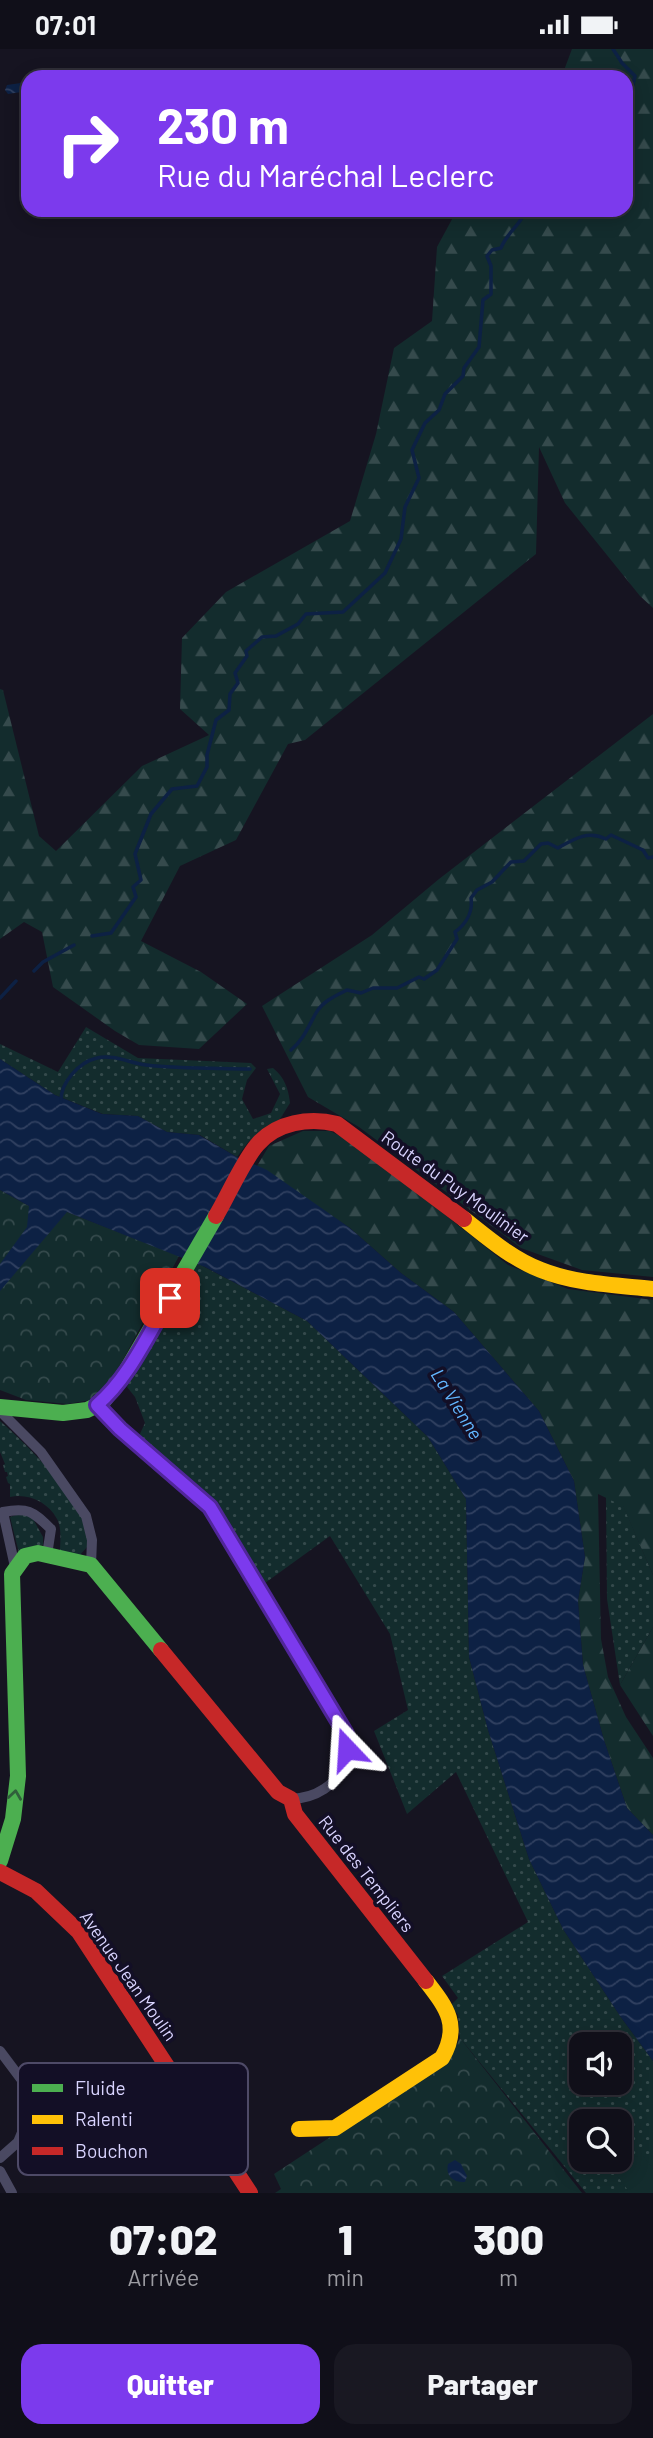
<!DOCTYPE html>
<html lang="fr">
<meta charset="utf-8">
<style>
:root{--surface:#100f19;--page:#191822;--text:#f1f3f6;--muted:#9c9ca2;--line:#302f38;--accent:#7c3aed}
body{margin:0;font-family:Barlow,sans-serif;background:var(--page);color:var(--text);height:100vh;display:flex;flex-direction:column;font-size:26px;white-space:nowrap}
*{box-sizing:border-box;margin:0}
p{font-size:23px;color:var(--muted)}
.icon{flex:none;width:38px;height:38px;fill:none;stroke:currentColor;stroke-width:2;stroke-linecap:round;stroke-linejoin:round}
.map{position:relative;height:2144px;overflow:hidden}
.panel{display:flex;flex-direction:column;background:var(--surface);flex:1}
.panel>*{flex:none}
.guide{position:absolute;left:21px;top:21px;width:612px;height:147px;border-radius:21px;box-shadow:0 4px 18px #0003,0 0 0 2px var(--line);background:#7c3aed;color:#fff;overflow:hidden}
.controls{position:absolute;left:569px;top:1983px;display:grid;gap:14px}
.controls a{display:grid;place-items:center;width:63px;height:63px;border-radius:14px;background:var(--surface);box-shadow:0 4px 18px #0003,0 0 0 2px var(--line);font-size:35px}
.pin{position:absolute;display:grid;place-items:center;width:60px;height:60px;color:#fff;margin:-30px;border-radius:14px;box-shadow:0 4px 10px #0006}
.me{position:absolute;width:77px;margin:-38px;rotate:340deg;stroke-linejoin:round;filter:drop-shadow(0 0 5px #0008)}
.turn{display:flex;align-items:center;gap:24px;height:147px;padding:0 21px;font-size:32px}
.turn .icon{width:91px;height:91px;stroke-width:2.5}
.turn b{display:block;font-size:49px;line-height:60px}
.eta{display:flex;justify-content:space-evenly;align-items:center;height:119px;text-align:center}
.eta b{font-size:42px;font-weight:800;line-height:49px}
.primary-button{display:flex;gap:14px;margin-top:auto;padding:14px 21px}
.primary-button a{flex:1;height:80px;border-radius:21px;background:var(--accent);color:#fff;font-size:28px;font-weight:800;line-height:80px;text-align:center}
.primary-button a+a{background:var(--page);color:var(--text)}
.status{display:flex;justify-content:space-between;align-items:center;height:49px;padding:0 35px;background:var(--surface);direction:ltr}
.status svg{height:19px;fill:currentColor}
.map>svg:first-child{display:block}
.grass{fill:url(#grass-dots);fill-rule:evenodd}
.forest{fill:url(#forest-firs)}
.park{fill:url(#park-crowns)}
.pitch{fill:#132c2d}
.water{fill:url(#water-waves)}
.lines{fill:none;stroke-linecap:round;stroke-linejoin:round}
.stream{stroke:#0d2144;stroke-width:3.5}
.street{stroke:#4a4962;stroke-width:10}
.fast{stroke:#4caf50;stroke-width:16}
.slow{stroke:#ffc107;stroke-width:16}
.jam{stroke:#c62828;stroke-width:16}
.oneway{stroke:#305f3b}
.route-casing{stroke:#51269a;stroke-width:18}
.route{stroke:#7c3aed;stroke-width:12}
.labels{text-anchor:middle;stroke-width:7;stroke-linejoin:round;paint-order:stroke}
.street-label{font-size:18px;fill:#d9d4ff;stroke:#130f26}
.water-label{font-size:19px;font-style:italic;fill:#62b6ff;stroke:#130f26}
.key{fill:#130f26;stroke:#4e4a67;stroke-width:2}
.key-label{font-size:19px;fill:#d9d4ff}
</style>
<div class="status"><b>07:01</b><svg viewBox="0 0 49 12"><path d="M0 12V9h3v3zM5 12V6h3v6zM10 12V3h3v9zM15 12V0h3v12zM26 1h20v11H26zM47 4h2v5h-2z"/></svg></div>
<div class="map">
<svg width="653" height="2144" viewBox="0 0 653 2144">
<defs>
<pattern id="grass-dots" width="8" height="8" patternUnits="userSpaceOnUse" patternTransform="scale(1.75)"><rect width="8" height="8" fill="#132c2d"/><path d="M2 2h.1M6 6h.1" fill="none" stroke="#354a4c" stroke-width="1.8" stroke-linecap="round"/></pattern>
<pattern id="forest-firs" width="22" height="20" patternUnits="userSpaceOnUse" patternTransform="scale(1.75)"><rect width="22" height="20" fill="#132c2d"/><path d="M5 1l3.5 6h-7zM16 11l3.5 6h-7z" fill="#354a4c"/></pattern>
<pattern id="park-crowns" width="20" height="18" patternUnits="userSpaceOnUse" patternTransform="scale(1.75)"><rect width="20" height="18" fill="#132c2d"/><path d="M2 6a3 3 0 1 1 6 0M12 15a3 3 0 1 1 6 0" fill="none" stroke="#354a4c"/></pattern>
<pattern id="water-waves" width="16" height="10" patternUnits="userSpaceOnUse" patternTransform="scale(1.75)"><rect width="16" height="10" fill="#0d2144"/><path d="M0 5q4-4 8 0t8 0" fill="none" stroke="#304060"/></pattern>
</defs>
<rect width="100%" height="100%" fill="#161421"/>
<path class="grass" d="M 86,978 L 138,1009 L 251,1014 L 256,1019 L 247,1031 L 242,1050 L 253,1070 L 271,1064 L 280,1045 L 267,1020 L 273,1019 C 285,1029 288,1039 290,1054 L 280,1070 L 249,1092 L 237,1108 L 200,1086 L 167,1083 L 138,1067 L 103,1065 L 55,1046 L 0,1010 L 0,995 L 58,1023 Z
M 197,1214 L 307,1272 L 428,1388 L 466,1450 L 469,1608 L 488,1681 L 529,1810 L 563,1880 L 620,1967 L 653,2012 L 653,2144 L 586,2144 L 460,1989 L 458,1966 L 451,1956 L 458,1949 L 442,1927 L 528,1873 L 456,1723 L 407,1765 L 374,1682 L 408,1661 L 390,1585 L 330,1487 L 265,1534 L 211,1449 L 139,1387 L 145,1374 L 135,1348 L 127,1338 L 156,1281 ZM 581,1995 L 620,1995 L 620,2034 L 581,2034 ZM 581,2072 L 620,2072 L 620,2110 L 581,2110 Z
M 0,1372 C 21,1390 103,1468 87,1498 C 85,1501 82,1503 80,1506 L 60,1503 C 60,1494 62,1478 57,1470 C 48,1453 28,1444 10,1448 L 10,1435 L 8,1434 L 6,1428 L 8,1427 L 7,1423 L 5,1423 L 3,1416 L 5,1415 L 0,1403 Z
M 606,1448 L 623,1456 L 653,1526 L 653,1578 L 620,1636 L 607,1550 Z
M 20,1465 L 32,1468 L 43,1488 L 43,1496 L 28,1499 L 19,1504 L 10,1468 Z"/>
<path class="forest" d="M 572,0 L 653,0 L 653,559 L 640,547 L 565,454 L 539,398 L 536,505 L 305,691 L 288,695 L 236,791 L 180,817 L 141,892 L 201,923 L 247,955 L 199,1000 L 139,996 L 115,982 L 53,938 L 42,883 L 24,873 L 0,890 L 0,640 L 3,641 L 39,787 L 56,802 L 142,717 L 209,686 L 180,660 L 182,589 L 226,543 L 350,472 L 376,385 L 394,299 L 432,272 L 437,198 L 457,161 L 626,161 L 626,28 L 559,28 L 563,24 Z
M 653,665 L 653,1228 L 582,1221 L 521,1199 L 359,1078 L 308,1048 L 262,957 L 372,886 L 439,830 Z
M 303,1082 L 330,1082 L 356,1095 L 508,1216 L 568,1240 L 653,1251 L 653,1526 L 623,1457 L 598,1445 L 601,1590 L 608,1628 L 626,1668 L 653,1709 L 653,1786 L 627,1759 L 604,1691 L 583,1616 L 578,1552 L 585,1508 L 574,1432 L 539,1362 L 454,1263 L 401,1224 L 350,1179 L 257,1117 L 269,1097 Z
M 653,1578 L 653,1687 L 620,1636 Z"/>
<path class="park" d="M 0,1141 L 29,1157 L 67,1163 L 179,1207 L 113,1329 L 91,1351 L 67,1355 L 26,1351 L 0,1341 Z
M 460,1989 L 582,2144 L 275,2144 L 281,2140 L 274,2125 L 449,2010 Z"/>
<path class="pitch" d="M 641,2104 L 653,2120 L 653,2144 L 630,2144 L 615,2124 Z"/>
<path class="water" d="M 28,33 L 28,42 L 8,45 L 5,41 L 7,36 Z
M 0,1010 L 55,1046 L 102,1065 L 138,1067 L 167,1083 L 199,1086 L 237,1108 L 267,1121 L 350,1179 L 401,1224 L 454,1263 L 539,1362 L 574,1432 L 585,1508 L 578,1552 L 583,1616 L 604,1691 L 627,1759 L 653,1786 L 653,2012 L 620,1967 L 563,1880 L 529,1810 L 488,1681 L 469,1608 L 466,1450 L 428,1388 L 307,1272 L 205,1218 L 67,1163 L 0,1242 L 0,1215 L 27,1178 L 29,1157 L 0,1141 Z
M 455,2111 L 461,2115 L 467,2127 L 465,2133 C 454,2134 445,2127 448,2115 Z"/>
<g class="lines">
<path class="stream" d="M 613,0 L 622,14 L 635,27 L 626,64
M 92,887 L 111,884 L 136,848 L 133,838 L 141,831 L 135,805 L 151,765 L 172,740 L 197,737 L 207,718 L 207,706 L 216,671 L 229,661 L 230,645 L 238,634 L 235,624 L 247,607 L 246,602 L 262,588 L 276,587 L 298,575 L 306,565 L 343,563 L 385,524 L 401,490 L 405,458 L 419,429 L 412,401 L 425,374 L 439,361 L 445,345 L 463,327 L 464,319 L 479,298 L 483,251 L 491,245 L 491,217 L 487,207 L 492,201 L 501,199 C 507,183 521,176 526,161
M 34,922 L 43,913 L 74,896
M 0,949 L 16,932
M 291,1001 C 304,990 308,978 316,964 C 323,952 335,947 347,941 L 361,944 L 373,939 L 397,939 L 419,928 L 424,930 L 437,921 L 457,890 L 455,883 C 466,875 473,863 471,849 L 477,841 L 492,833 L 511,813 L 524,812 L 541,795 L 548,794 L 558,799 C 574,790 588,781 606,790 L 611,786 L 643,801 L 648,809 L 653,808
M 61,1053 C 60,1034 79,1013 97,1009 C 113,1005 130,1014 146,1016 C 180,1020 216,1019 250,1020"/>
<path class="street" d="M 97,1356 L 120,1380 L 210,1458 L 346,1685 L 349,1715 C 333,1736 318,1749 291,1750
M 0,1362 L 41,1403 L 86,1467 L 92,1491 L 91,1516
M 15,1518 L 3,1463 C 29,1458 33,1463 51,1480 L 47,1506
M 0,2002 L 24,2034 L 27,2055 L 26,2074 L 18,2093 L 0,2109
M 0,2122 L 12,2144"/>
<path class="fast" d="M 0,1358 L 63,1364 L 87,1361 L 102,1354 L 125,1324 L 216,1167
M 0,1812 L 13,1770 L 18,1727 L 12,1525 L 25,1507 L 38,1504 L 91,1516 L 161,1601"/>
<path class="slow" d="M 464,1170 C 488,1189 512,1210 541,1221 C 576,1235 615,1236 653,1240
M 299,2080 L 335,2079 L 442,2009 C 461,1976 446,1958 426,1932"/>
<path class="jam" d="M 216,1167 C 228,1147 243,1112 257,1096 C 276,1073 310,1068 337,1075 L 464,1170
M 161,1601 L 278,1743 L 291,1750 L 295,1765 L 426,1932
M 0,1823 L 36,1842 L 79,1883 L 250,2144"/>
</g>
<defs><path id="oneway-chevron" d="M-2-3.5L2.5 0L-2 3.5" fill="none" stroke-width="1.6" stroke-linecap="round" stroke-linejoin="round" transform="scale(1.75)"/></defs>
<use class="oneway" href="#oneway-chevron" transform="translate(15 1746) rotate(-82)"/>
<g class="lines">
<g class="route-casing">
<path id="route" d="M 170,1249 C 148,1285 129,1329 97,1356 L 120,1380 L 210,1458 L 346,1685 L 347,1700"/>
</g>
<use href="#route" class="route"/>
</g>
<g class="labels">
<g class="street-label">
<text transform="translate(455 1138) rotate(36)" y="6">Route du Puy Moulinier</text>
<text transform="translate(366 1825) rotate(52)" y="6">Rue des Templiers</text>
<text transform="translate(128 1927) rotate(55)" y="6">Avenue Jean Moulin</text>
</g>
<g class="water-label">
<text transform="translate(457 1355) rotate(58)" y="7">La Vienne</text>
</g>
</g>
<rect x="18" y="2014" width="230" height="112" rx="10" class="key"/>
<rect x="32" y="2035" width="31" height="8" fill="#4caf50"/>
<rect x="32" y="2066" width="31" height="9" fill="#ffc107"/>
<rect x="32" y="2098" width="31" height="8" fill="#c62828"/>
<g class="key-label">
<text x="75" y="2046">Fluide</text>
<text x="75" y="2077">Ralenti</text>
<text x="75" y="2109">Bouchon</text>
</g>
</svg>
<div class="controls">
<a><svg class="icon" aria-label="sound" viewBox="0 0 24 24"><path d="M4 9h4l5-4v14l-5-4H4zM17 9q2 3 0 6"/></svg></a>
<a><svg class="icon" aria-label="search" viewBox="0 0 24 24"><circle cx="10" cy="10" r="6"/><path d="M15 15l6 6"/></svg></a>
</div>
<div class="pin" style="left:170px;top:1249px;background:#d93025"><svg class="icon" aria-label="arrive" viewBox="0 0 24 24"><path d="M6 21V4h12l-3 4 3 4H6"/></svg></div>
<svg class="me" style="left:347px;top:1700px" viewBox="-20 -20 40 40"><path d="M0-17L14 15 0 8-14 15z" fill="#7c3aed" stroke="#fff" stroke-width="4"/></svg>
<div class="guide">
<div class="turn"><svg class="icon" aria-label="right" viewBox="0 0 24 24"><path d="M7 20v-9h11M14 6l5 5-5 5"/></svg><div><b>230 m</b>Rue du Maréchal Leclerc</div></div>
</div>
</div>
<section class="panel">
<div class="eta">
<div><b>07:02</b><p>Arrivée</p></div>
<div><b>1</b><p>min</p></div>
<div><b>300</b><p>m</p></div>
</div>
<div class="primary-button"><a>Quitter</a><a>Partager</a></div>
</section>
